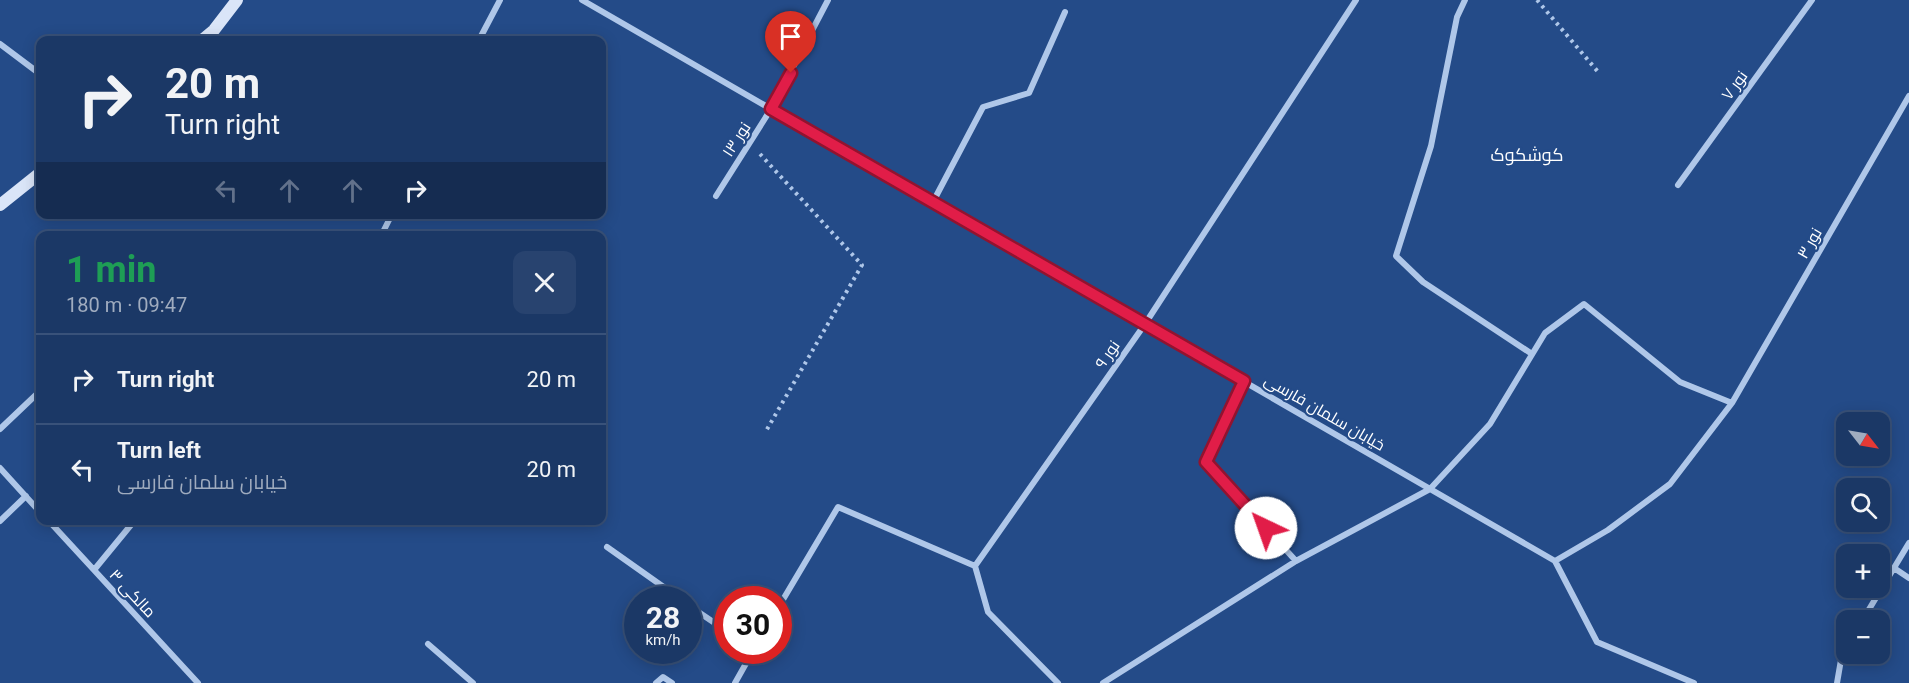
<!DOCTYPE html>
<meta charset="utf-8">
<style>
:root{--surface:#1b3866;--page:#28436f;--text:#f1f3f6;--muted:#a0acbf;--line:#39527a}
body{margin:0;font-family:Roboto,Cairo,sans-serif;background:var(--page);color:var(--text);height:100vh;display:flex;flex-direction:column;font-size:22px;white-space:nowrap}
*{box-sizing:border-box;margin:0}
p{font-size:20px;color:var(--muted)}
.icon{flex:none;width:33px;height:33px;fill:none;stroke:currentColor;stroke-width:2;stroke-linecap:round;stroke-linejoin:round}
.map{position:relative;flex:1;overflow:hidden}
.side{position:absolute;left:36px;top:231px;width:570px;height:294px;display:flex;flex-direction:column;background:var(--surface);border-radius:12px;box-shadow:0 3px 15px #0003,0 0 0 2px var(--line)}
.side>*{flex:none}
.top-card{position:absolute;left:36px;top:36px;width:570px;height:183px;border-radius:12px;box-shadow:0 3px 15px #0003,0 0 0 2px var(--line);background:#1b3866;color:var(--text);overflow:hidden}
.needle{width:39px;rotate:121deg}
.tools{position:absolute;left:1836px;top:412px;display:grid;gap:12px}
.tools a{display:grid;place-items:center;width:54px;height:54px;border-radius:12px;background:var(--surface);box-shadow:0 3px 15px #0003,0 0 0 2px var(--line);font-size:30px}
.speed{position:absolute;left:624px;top:586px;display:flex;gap:12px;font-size:30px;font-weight:700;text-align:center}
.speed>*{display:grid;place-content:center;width:78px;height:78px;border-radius:50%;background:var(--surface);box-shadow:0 3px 15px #0003,0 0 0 2px var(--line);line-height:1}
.speed small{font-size:15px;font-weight:400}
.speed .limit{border:9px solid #d22;background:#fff;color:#111}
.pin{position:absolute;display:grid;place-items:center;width:51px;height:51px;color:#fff;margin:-62px -26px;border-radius:50% 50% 50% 0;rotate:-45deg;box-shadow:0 0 6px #0007}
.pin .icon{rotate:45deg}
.me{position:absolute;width:66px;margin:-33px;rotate:318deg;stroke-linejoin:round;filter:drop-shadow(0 0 4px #0008)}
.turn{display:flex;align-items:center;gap:21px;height:126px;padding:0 30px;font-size:27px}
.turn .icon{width:78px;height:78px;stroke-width:2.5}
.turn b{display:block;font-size:42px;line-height:51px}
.lanes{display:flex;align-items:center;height:57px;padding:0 30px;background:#0003;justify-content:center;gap:30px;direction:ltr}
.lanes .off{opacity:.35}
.round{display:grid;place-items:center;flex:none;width:63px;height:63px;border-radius:12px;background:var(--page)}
.head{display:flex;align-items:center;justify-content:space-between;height:102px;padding:0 30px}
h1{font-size:36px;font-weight:700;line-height:45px;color:#1e9e55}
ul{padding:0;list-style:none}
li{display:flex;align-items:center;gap:18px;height:90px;padding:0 30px;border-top:2px solid var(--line)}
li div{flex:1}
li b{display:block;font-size:22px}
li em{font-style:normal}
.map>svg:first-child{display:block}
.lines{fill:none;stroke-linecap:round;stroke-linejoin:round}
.path{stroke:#afc7e9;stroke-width:4;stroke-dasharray:3 4.5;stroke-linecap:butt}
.street{stroke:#afc7e9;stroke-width:6}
.secondary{stroke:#dae5f8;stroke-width:12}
.route-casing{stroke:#92132f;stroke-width:15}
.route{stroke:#e11d48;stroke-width:10}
.labels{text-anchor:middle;stroke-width:4.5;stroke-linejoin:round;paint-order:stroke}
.street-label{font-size:16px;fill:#fff;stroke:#244b88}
.neighbourhood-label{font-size:18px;fill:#fff;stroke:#244b88}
</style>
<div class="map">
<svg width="1909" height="683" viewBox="0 0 1909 683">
<rect width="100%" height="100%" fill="#244b88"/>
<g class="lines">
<path class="path" d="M 1537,0 L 1599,73
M 760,154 L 862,265 L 766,431"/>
<path class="street" d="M 582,0 L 1555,561
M 1465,0 L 1457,17 L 1431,146 L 1396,256 L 1423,282 L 1532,354
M 479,40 L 500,0
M 0,44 L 40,74
M 1678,185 L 1812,0
M 716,196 L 771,109 L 828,0
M 933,202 L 983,107 L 1029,93 L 1065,12
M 381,236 L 392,214
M 1244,381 L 1206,462 L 1296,561
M 0,429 L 40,391
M 0,468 L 40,512
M 48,520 L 198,683
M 0,521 L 26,496
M 607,547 L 682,600
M 1555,561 L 1608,530 L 1670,484 L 1732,403 L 1909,96
M 1555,561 L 1597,642 L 1694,683
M 1894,568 L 1909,578
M 94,570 L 135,520
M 688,605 L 728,632
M 778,608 L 838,507 L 975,566
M 1862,621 L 1909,543
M 428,644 L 473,683
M 656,683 L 663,677 L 672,683
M 735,683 L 753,651
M 1058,683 L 988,612 L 975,566 L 1145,324 L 1356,0
M 1103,683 L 1296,561 L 1430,489 L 1490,424 L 1545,333 L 1584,304 L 1680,382 L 1732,403
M 1837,683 L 1842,654 L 1846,647"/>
<path class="secondary" d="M 202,40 L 214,30 L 237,0
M 0,205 L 40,173"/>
</g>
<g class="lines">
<g class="route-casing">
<path id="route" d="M 791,73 L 771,109 L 1244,381 L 1206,462 L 1266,528"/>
</g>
<use href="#route" class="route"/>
</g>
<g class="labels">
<g class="street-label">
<text transform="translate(1734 85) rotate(-54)" y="6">نور ۷</text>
<text transform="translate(736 139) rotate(-57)" y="6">نور ۱۳</text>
<text transform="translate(1809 243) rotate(-60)" y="6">نور ۳</text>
<text transform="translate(1107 354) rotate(-55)" y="6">نور ۹</text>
<text transform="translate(1325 412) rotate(30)" y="6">خیابان سلمان فارسی</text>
<text transform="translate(133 593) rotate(47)" y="6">مالکی ۳</text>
</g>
<g class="neighbourhood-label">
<text x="1527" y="161">کوشکوک</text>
</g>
</g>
</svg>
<div class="tools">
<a><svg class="needle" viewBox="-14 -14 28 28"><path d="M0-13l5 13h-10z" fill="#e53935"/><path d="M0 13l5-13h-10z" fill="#a0acbf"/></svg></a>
<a><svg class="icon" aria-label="search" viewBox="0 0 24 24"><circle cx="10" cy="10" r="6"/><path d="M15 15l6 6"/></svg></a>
<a>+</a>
<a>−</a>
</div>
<div class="speed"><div>28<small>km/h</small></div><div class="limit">30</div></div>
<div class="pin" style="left:791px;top:73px;background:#d93025"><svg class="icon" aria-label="arrive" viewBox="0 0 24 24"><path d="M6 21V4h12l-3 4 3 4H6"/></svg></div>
<svg class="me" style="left:1266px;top:528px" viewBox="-20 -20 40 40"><circle r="19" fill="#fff"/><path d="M0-13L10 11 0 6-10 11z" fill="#e11d48"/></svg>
<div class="top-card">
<div class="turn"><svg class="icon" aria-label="right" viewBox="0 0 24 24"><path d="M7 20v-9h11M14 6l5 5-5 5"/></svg><div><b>20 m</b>Turn right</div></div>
<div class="lanes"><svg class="icon off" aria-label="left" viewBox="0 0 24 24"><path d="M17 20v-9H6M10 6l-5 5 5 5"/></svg><svg class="icon off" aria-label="ahead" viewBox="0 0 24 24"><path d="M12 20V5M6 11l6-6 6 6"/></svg><svg class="icon off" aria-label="ahead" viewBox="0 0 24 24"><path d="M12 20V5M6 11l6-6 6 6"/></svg><svg class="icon" aria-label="right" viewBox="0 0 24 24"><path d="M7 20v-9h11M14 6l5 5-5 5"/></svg></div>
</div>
<section class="side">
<div class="head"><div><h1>1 min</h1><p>180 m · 09:47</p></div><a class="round"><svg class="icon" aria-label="close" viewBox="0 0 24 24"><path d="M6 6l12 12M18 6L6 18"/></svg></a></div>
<ul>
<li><svg class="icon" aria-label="right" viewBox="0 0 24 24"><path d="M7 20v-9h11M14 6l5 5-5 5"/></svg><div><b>Turn right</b></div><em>20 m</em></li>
<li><svg class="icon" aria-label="left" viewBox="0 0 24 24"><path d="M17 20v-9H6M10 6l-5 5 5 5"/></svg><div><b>Turn left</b><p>خیابان سلمان فارسی</p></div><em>20 m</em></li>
</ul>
</section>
</div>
